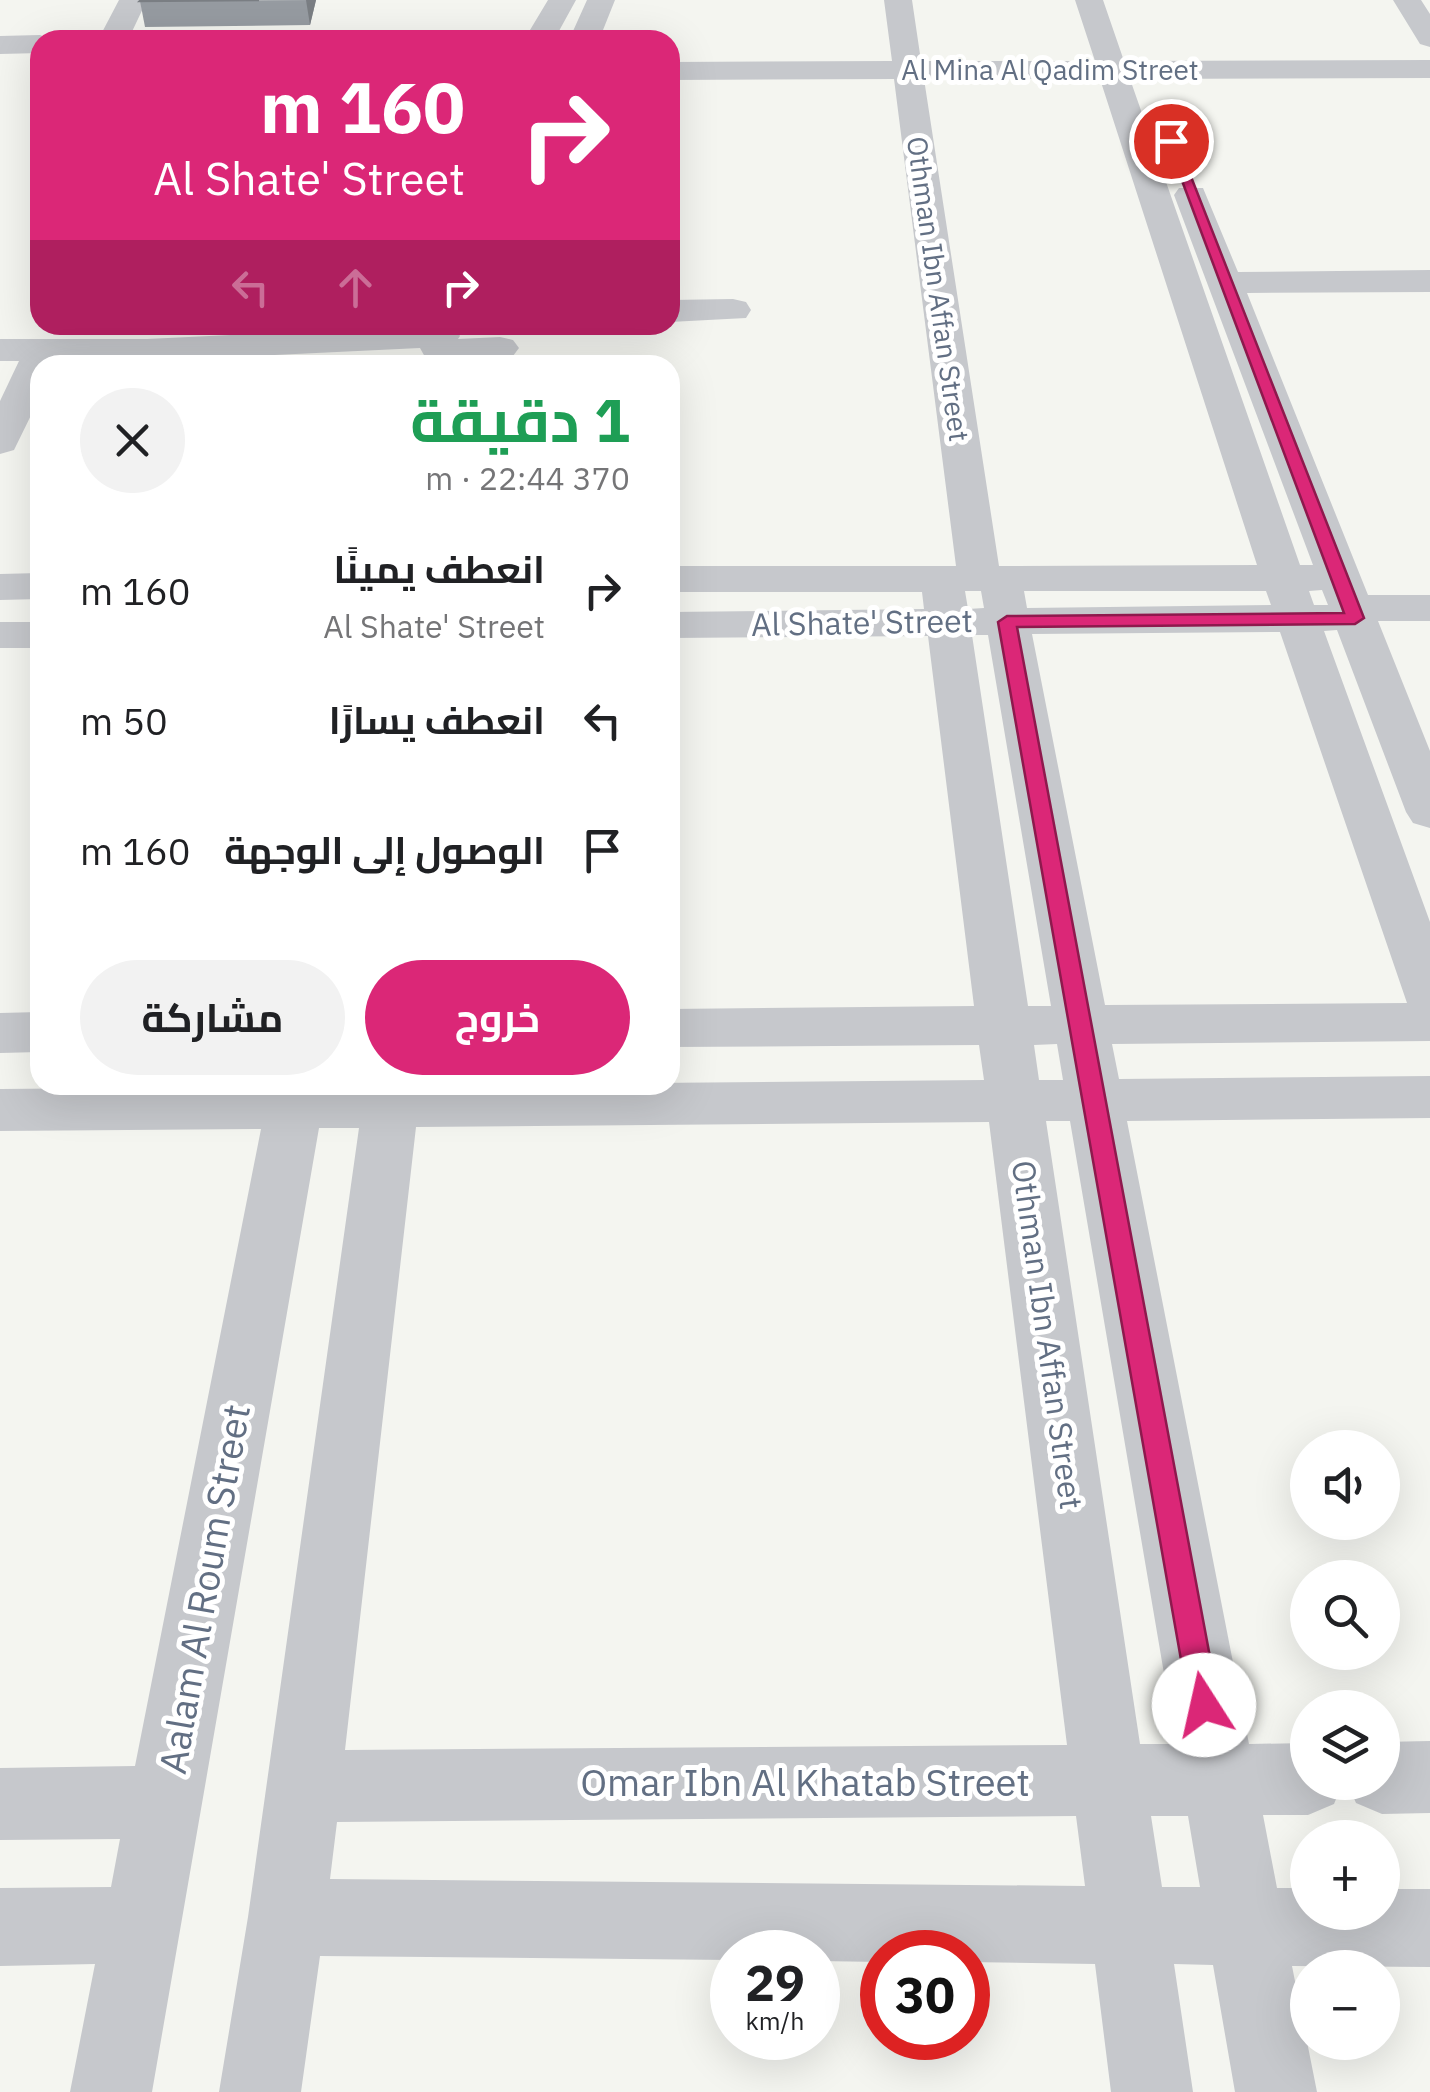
<!DOCTYPE html>
<html lang="ar">
<meta charset="utf-8">
<style>
:root{--surface:#fff;--page:#f2f2f2;--text:#202124;--muted:#757577;--accent:#db2777}
body{margin:0;font-family:"IBM Plex Sans",Cairo,sans-serif;background:var(--page);color:var(--text);direction:rtl;height:100vh;display:flex;flex-direction:column;font-size:38px;white-space:nowrap}
*{box-sizing:border-box;margin:0}
p{font-size:32px;color:var(--muted)}
.icon{flex:none;width:55px;height:55px;fill:none;stroke:currentColor;stroke-width:2;stroke-linecap:round;stroke-linejoin:round}
.map{position:relative;flex:1;overflow:hidden;direction:ltr}
.drawer{position:absolute;left:30px;top:355px;width:650px;height:740px;display:flex;flex-direction:column;background:var(--surface);border-radius:30px;box-shadow:0 10px 40px #0002;direction:rtl}
.drawer>*{flex:none}
.hud{position:absolute;left:30px;top:30px;width:650px;height:305px;border-radius:30px;box-shadow:0 10px 40px #0002;direction:rtl;background:#db2777;color:#fff;overflow:hidden}
.buttons{position:absolute;left:1290px;top:1430px;display:grid;gap:20px}
.buttons a{display:grid;place-items:center;width:110px;height:110px;border-radius:50%;background:var(--surface);box-shadow:0 10px 40px #0002;font-size:50px}
.speed{position:absolute;left:710px;top:1930px;display:flex;gap:20px;font-size:50px;font-weight:700;text-align:center}
.speed>*{display:grid;place-content:center;width:130px;height:130px;border-radius:50%;background:var(--surface);box-shadow:0 10px 40px #0002;line-height:1}
.speed small{font-size:25px;font-weight:400}
.speed .limit{border:15px solid #d22;background:#fff;color:#111}
.pin{position:absolute;display:grid;place-items:center;width:85px;height:85px;color:#fff;margin:-42px;border:5px solid #fff;border-radius:50%;box-shadow:0 2px 10px #0007}
.me{position:absolute;width:110px;margin:-55px;rotate:350deg;stroke-linejoin:round;filter:drop-shadow(0 0 8px #0008)}
.turn{display:flex;align-items:center;gap:35px;height:210px;padding:0 50px;font-size:45px}
.turn .icon{width:130px;height:130px;stroke-width:2.5}
.turn b{display:block;font-size:70px;line-height:85px}
.lanes{display:flex;align-items:center;height:95px;padding:0 50px;background:#0003;justify-content:center;gap:50px;direction:ltr}
.lanes .off{opacity:.35}
.round{display:grid;place-items:center;flex:none;width:105px;height:105px;border-radius:52px;background:var(--page)}
.overview{display:flex;align-items:center;justify-content:space-between;height:170px;padding:0 50px}
h1{font-size:60px;font-weight:700;line-height:75px;color:#1e9e55}
.cta{display:flex;gap:20px;margin-top:auto;padding:20px 50px}
.cta a{flex:1;height:115px;border-radius:60px;background:var(--accent);color:#fff;font-size:40px;font-weight:700;line-height:115px;text-align:center}
.cta a+a{background:var(--page);color:var(--text)}
ul{padding:0;list-style:none}
li{display:flex;align-items:center;gap:30px;height:130px;padding:0 50px}
li div{flex:1}
li b{display:block;font-size:38px}
li em{font-style:normal}
.map>svg:first-child{display:block}
.lines{fill:none;stroke-linecap:round;stroke-linejoin:round}
.minor{fill:#c6c8cc;fill-rule:evenodd}
.wall{fill:#969ba1}
.shaded-wall{fill:#7a7e83}
.building{fill:#aeb4bb;stroke:#7a7e83;stroke-width:2.5}
.route{fill:#db2777;stroke:#8e194d;stroke-width:2.5}
.labels{text-anchor:middle;stroke-width:10;stroke-linejoin:round;paint-order:stroke}
.far-street-label{font-size:28px;fill:#626f83;stroke:#fff}
.street-label{font-size:32px;fill:#626f83;stroke:#fff}
.near-street-label{font-size:38px;fill:#626f83;stroke:#fff}
</style>
<div class="map">
<svg width="1430" height="2092" viewBox="0 0 1430 2092">
<rect width="100%" height="100%" fill="#f4f5f0"/>
<g class="lines">
<path class="minor" d="M 119,0 L 147,0 L 128,40 L 98,40 Z
M 548,0 L 576,0 L 554,40 L 524,40 Z
M 587,0 L 615,0 L 599,40 L 569,40 Z
M 884,0 L 912,0 L 921,61 L 1095,61 L 1075,0 L 1103,0 L 1124,61 L 1430,60 L 1430,78 L 1130,79 L 1300,565 L 1313,565 L 1174,195 L 1179,188 L 1203,188 L 1238,272 L 1430,270 L 1430,292 L 1247,293 L 1368,595 L 1430,595 L 1430,621 L 1378,621 L 1430,751 L 1430,828 L 1413,823 L 1406,812 L 1337,630 L 1324,631 L 1430,922 L 1430,1041 L 1112,1044 L 1119,1079 L 1430,1076 L 1430,1118 L 1127,1121 L 1249,1744 L 1308,1743 L 1308,1782 L 1343,1782 L 1334,1804 L 1308,1815 L 1263,1815 L 1277,1888 L 1308,1888 L 1308,1912 L 1382,1912 L 1382,1889 L 1430,1889 L 1430,1967 L 1292,1966 L 1317,2092 L 1235,2092 L 1213,1965 L 1174,1964 L 1193,2092 L 1111,2092 L 1095,1964 L 968,1962 L 968,1952 L 882,1952 L 882,1962 L 818,1961 L 818,1952 L 732,1952 L 732,1960 L 320,1956 L 301,2092 L 219,2092 L 248,1917 L 359,1128 L 319,1128 L 152,2092 L 70,2092 L 95,1964 L 0,1966 L 0,1888 L 111,1887 L 120,1839 L 0,1840 L 0,1768 L 135,1766 L 261,1129 L 0,1131 L 0,1089 L 984,1080 L 979,1045 L 670,1047 L 670,1009 L 974,1006 L 928,636 L 670,638 L 670,612 L 924,609 L 922,592 L 670,592 L 670,566 L 956,566 L 894,79 L 670,80 L 670,62 L 892,61 ZM 924,79 L 1100,79 L 1257,565 L 999,566 ZM 1322,590 L 1328,605 L 1314,605 L 1309,591 ZM 965,591 L 981,591 L 984,608 L 968,609 ZM 1024,591 L 1266,591 L 1271,605 L 1027,608 ZM 1280,632 L 1407,1003 L 1105,1005 L 1032,634 ZM 972,635 L 988,635 L 1051,1006 L 1028,1006 ZM 1057,1044 L 1063,1080 L 1039,1080 L 1034,1045 ZM 1046,1121 L 1070,1121 L 1176,1744 L 1140,1744 ZM 989,1122 L 1067,1745 L 345,1750 L 416,1127 ZM 1076,1816 L 1085,1886 L 330,1879 L 337,1822 ZM 1151,1816 L 1188,1816 L 1200,1887 L 1162,1887 Z
M 1393,0 L 1421,0 L 1430,14 L 1430,47 L 1420,44 Z
M 40,35 L 52,40 L 40,40 L 40,53 L 0,54 L 0,36 Z
M 733,299 L 746,302 L 751,310 L 746,318 L 670,322 L 670,300 Z
M 442,325 L 455,328 L 460,336 L 458,339 L 500,337 L 513,340 L 519,348 L 513,356 L 475,363 L 425,357 L 420,348 L 147,361 L 56,361 L 55,365 L 40,365 L 40,397 L 14,450 L 0,454 L 0,401 L 19,361 L 0,361 L 0,339 L 147,339 Z
M 40,573 L 40,599 L 0,600 L 0,574 Z
M 0,622 L 40,622 L 40,648 L 0,648 Z
M 40,1012 L 40,1052 L 0,1053 L 0,1013 Z
M 1430,1741 L 1430,1813 L 1382,1814 L 1356,1803 L 1347,1782 L 1382,1782 L 1382,1742 Z"/>
</g>
<path class="wall" d="M 316,0 L 310,25 L 145,27 L 140,1 Z"/>
<path class="shaded-wall" d="M 306,0 L 316,0 L 310,25 Z"/>
<path class="building" d="M 141,0 L 259,0 L 140,1 Z"/>
<path class="route" d="M 1166,138 L 1177,141 L 1364,618 L 1355,624 L 1017,627 L 1219,1705 L 1214,1715 L 1204,1719 L 1193,1715 L 1189,1705 L 998,622 L 1007,616 L 1344,613 Z"/>
<g class="labels">
<g class="far-street-label">
<text x="1050" y="80">Al Mina Al Qadim Street</text>
<text transform="translate(938 289) rotate(82)" y="10">Othman Ibn Affan Street</text>
</g>
<g class="street-label">
<text transform="translate(862 623) rotate(-1)" y="11">Al Shate' Street</text>
<text transform="translate(1047 1335) rotate(82)" y="11">Othman Ibn Affan Street</text>
</g>
<g class="near-street-label">
<text transform="translate(205 1589) rotate(-80)" y="13">Aalam Al Roum Street</text>
<text x="805" y="1796">Omar Ibn Al Khatab Street</text>
</g>
</g>
</svg>
<div class="buttons">
<a><svg class="icon" aria-label="sound" viewBox="0 0 24 24"><path d="M4 9h4l5-4v14l-5-4H4zM17 9q2 3 0 6"/></svg></a>
<a><svg class="icon" aria-label="search" viewBox="0 0 24 24"><circle cx="10" cy="10" r="6"/><path d="M15 15l6 6"/></svg></a>
<a><svg class="icon" aria-label="layers" viewBox="0 0 24 24"><path d="M12 4l9 5-9 5-9-5zM3 14l9 5 9-5"/></svg></a>
<a>+</a>
<a>−</a>
</div>
<div class="speed"><div>29<small>km/h</small></div><div class="limit">30</div></div>
<div class="pin" style="left:1171px;top:141px;background:#d93025"><svg class="icon" aria-label="arrive" viewBox="0 0 24 24"><path d="M6 21V4h12l-3 4 3 4H6"/></svg></div>
<svg class="me" style="left:1204px;top:1705px" viewBox="-20 -20 40 40"><circle r="19" fill="#fff"/><path d="M0-13L10 11 0 6-10 11z" fill="#db2777"/></svg>
<div class="hud">
<div class="turn"><svg class="icon" aria-label="right" viewBox="0 0 24 24"><path d="M7 20v-9h11M14 6l5 5-5 5"/></svg><div><b>160 m</b>Al Shate' Street</div></div>
<div class="lanes"><svg class="icon off" aria-label="left" viewBox="0 0 24 24"><path d="M17 20v-9H6M10 6l-5 5 5 5"/></svg><svg class="icon off" aria-label="ahead" viewBox="0 0 24 24"><path d="M12 20V5M6 11l6-6 6 6"/></svg><svg class="icon" aria-label="right" viewBox="0 0 24 24"><path d="M7 20v-9h11M14 6l5 5-5 5"/></svg></div>
</div>
<section class="drawer">
<div class="overview"><div><h1>1 دقيقة</h1><p>370 m · 22:44</p></div><a class="round"><svg class="icon" aria-label="close" viewBox="0 0 24 24"><path d="M6 6l12 12M18 6L6 18"/></svg></a></div>
<ul>
<li><svg class="icon" aria-label="right" viewBox="0 0 24 24"><path d="M7 20v-9h11M14 6l5 5-5 5"/></svg><div><b>انعطف يمينًا</b><p>Al Shate' Street</p></div><em>160 m</em></li>
<li><svg class="icon" aria-label="left" viewBox="0 0 24 24"><path d="M17 20v-9H6M10 6l-5 5 5 5"/></svg><div><b>انعطف يسارًا</b></div><em>50 m</em></li>
<li><svg class="icon" aria-label="arrive" viewBox="0 0 24 24"><path d="M6 21V4h12l-3 4 3 4H6"/></svg><div><b>الوصول إلى الوجهة</b></div><em>160 m</em></li>
</ul>
<div class="cta"><a>خروج</a><a>مشاركة</a></div>
</section>
</div>
